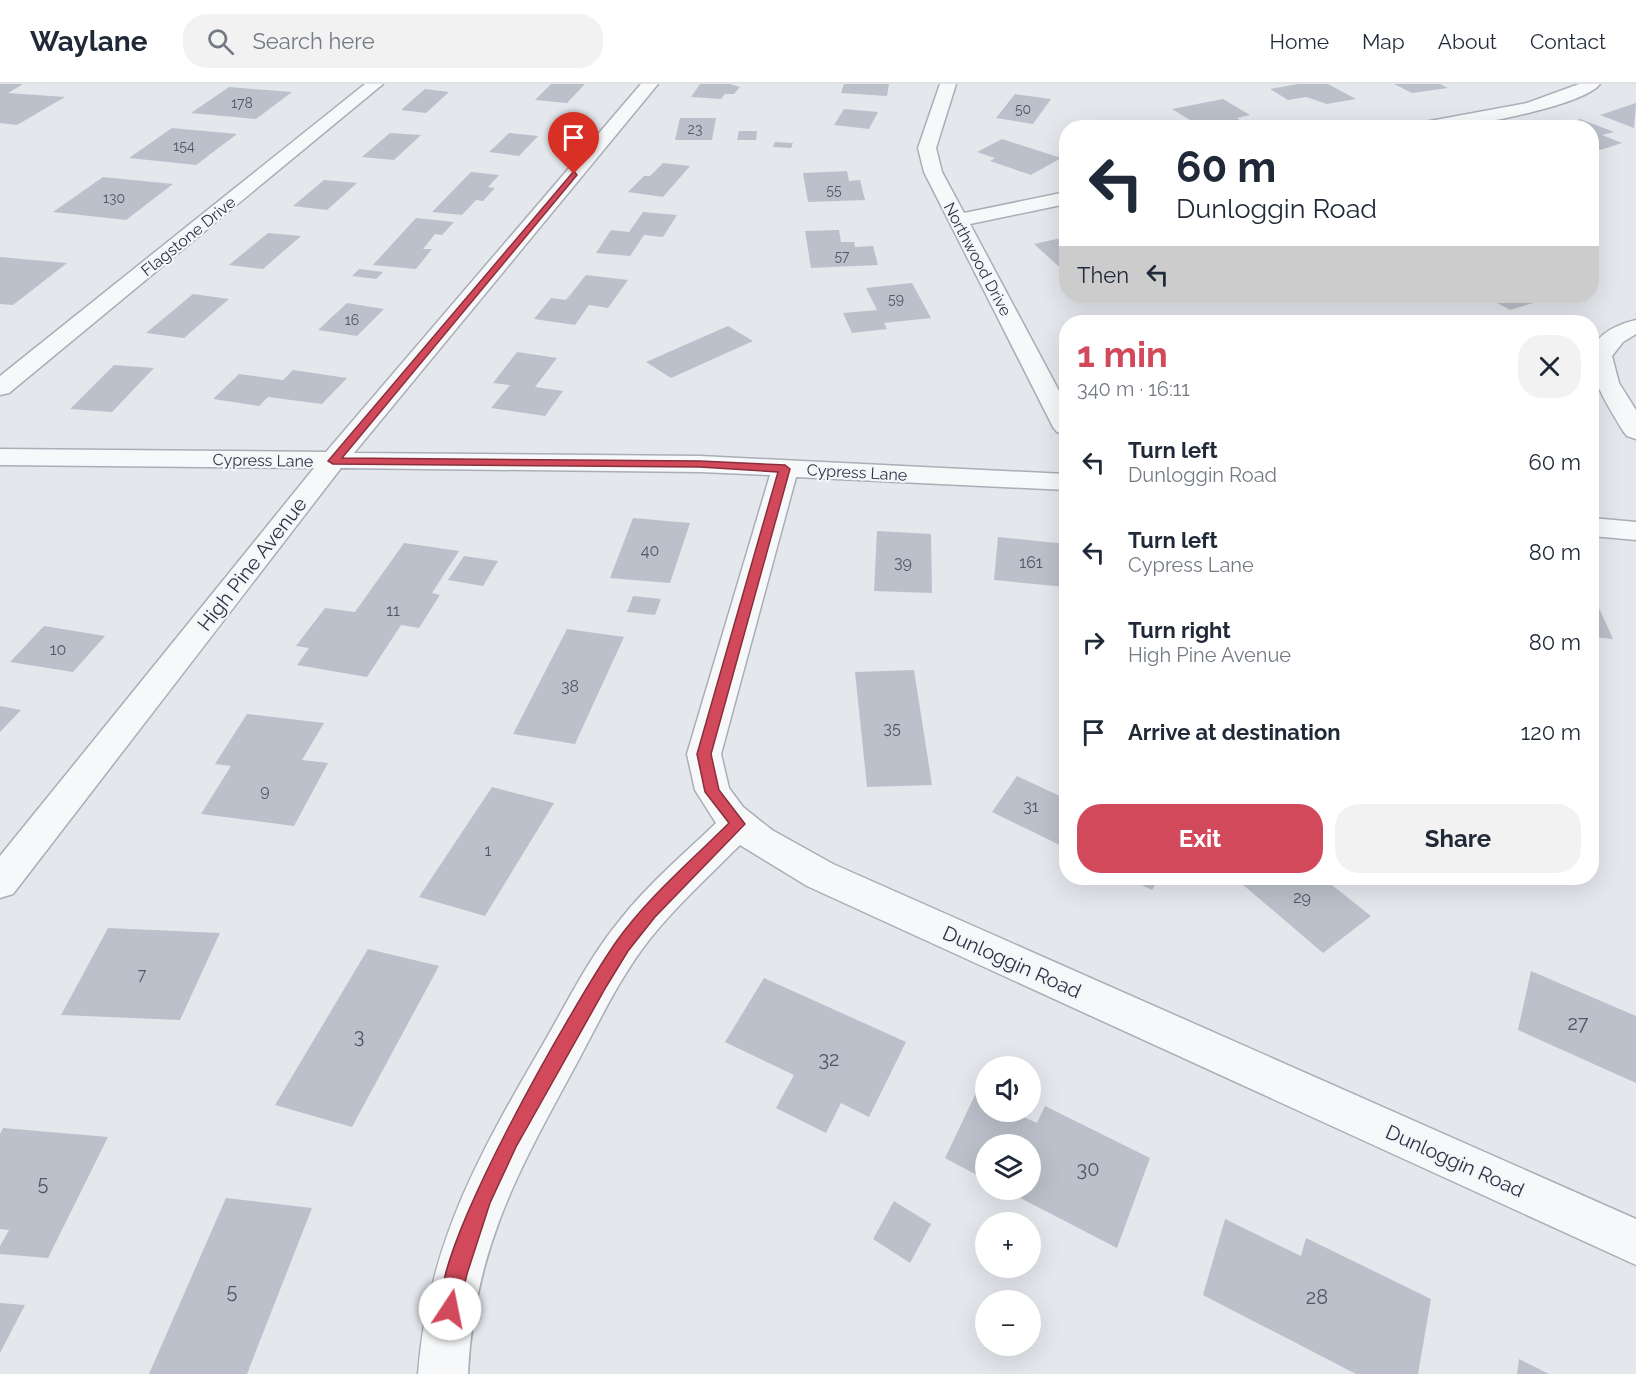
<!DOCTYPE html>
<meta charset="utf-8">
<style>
:root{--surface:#fff;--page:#f2f2f3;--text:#1f2937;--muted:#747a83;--line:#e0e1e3;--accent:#d1495b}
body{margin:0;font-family:Raleway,sans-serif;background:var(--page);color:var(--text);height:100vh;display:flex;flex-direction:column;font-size:22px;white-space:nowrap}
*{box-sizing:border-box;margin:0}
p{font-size:20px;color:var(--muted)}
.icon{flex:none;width:33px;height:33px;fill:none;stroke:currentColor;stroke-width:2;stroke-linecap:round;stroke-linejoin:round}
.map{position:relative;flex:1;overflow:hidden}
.panel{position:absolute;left:1059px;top:231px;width:540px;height:570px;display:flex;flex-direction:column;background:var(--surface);border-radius:24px;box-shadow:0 6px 24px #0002}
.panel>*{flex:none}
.hud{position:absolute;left:1059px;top:36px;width:540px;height:183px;border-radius:24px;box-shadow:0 6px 24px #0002;background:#fff;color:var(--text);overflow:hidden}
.buttons{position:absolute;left:975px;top:972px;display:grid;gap:12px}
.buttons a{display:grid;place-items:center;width:66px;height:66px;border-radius:50%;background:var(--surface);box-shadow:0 6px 24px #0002;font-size:30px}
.pin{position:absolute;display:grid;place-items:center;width:51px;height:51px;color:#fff;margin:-62px -26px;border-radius:50% 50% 50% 0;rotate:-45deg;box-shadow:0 0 6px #0007}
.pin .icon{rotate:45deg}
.me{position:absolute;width:66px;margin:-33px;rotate:11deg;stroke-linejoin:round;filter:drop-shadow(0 0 4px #0008)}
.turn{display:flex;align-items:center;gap:21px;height:126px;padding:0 18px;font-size:27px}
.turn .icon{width:78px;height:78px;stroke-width:2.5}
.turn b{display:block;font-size:42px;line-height:51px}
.then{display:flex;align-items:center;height:57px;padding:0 18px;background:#0003;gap:12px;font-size:22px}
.round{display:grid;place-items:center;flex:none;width:63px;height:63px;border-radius:24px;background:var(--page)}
.overview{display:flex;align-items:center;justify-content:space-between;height:102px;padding:0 18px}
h1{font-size:36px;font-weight:700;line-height:45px;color:var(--accent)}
.primary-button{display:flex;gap:12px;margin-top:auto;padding:12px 18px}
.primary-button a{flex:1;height:69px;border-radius:24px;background:var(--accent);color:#fff;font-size:24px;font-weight:700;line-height:69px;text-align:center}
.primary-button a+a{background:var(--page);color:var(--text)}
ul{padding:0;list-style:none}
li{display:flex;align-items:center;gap:18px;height:90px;padding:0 18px}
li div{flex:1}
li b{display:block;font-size:22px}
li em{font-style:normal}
header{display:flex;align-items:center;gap:36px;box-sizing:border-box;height:84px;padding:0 30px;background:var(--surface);border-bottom:2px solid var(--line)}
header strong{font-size:28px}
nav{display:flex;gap:33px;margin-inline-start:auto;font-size:21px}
.search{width:420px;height:54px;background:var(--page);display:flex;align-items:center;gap:15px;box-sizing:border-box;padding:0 21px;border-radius:24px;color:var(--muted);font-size:22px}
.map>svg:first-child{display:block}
.building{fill:#bbc0ca}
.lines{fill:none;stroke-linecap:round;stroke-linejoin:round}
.minor-casing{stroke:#a9aeb7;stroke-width:3}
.minor{fill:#f7f8fa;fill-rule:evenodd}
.route{fill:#d1495b;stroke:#882f3b;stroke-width:1.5}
.labels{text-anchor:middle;stroke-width:4.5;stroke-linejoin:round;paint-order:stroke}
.far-number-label{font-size:14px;fill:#4f5766}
.far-street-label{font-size:16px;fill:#2b3445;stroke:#f4f6f9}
.number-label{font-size:16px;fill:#4f5766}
.street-label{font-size:20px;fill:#2b3445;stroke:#f4f6f9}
.near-number-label{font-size:20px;fill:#4f5766}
</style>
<header>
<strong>Waylane</strong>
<div class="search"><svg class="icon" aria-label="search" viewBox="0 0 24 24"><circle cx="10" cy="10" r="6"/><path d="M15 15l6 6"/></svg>Search here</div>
<nav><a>Home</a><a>Map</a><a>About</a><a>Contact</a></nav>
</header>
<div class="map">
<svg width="1636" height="1290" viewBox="0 0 1636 1290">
<rect width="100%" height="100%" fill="#e4e7ec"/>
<path class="building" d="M 0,0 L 23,0 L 8,9 L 65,13 L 17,41 L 0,39 Z
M 551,0 L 585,0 L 567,19 L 535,16 Z
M 700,0 L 730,0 L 740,3 L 734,10 L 725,10 L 721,15 L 691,13 Z
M 844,0 L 889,0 L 887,12 L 841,9 Z
M 1298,0 L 1328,0 L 1356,15 L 1327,20 L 1306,13 L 1288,16 L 1270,5 Z
M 1394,0 L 1440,0 L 1448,4 L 1412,9 Z
M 229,3 L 292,8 L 256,35 L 191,29 Z
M 425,5 L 449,8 L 426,29 L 401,26 Z
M 1015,10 L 1051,15 L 1033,40 L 996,34 Z
M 1223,15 L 1250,31 L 1237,34 L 1240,36 L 1230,38 L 1232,39 L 1203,44 L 1172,25 Z
M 1636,19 L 1634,44 L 1600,31 Z
M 844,25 L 878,28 L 869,45 L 834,41 Z
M 680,34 L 716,34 L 712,56 L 675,56 Z
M 1580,35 L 1614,48 L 1602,51 L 1622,59 L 1600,66 L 1592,63 L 1592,44 L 1556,44 Z
M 1144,38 L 1153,44 L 1123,44 L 1123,43 Z
M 172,44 L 237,50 L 196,81 L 129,74 Z
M 739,47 L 757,47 L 756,56 L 737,56 Z
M 390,49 L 421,51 L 394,76 L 362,73 Z
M 509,49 L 538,52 L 519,72 L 489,68 Z
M 1002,55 L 1061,74 L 1031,91 L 990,77 L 995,74 L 977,68 Z
M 775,58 L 793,59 L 791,64 L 773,63 Z
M 663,79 L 690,82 L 663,113 L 628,108 L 644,92 L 650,92 Z
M 847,87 L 849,97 L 860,96 L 865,116 L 808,118 L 803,89 Z
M 471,88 L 499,91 L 488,103 L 495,104 L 483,117 L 476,116 L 462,131 L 432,128 Z
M 103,93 L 173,100 L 126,136 L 53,128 Z
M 324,96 L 357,99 L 327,126 L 293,122 Z
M 643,128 L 677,131 L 663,153 L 644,151 L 630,172 L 596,169 L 611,146 L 629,148 Z
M 416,134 L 454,138 L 442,151 L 435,150 L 423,165 L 432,165 L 416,185 L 373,181 Z
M 839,146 L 841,158 L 854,158 L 855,163 L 873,162 L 878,181 L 811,184 L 805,147 Z
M 268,149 L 301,152 L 263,185 L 229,181 Z
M 1066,153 L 1066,189 L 1034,160 Z
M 0,173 L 67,179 L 13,221 L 0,220 Z
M 359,185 L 383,188 L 376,195 L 352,192 Z
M 586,191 L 628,196 L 608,224 L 589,221 L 575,241 L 534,235 L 551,214 L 566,216 Z
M 912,199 L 931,234 L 884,239 L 887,245 L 852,249 L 843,229 L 877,226 L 866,204 Z
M 193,210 L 229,215 L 184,254 L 146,249 Z
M 1484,212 L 1556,212 L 1510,226 Z
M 347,219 L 384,225 L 357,252 L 318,246 Z
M 728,242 L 753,257 L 671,294 L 646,278 Z
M 517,268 L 557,274 L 535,303 L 563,307 L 545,332 L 491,324 L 510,301 L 493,299 Z
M 114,281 L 154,284 L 112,328 L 70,325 Z
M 293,286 L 347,294 L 322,320 L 268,313 L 259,322 L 213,315 L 239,290 L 283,296 Z
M 633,434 L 690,439 L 670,499 L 610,494 Z
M 877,447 L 931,450 L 932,509 L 874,507 Z
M 998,453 L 1066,460 L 1066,503 L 994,496 Z
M 404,459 L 459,467 L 432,509 L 440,511 L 419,544 L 401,541 L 367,593 L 297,581 L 309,564 L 296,562 L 325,524 L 355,528 Z
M 464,472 L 498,477 L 483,502 L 448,496 Z
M 633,512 L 661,515 L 655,531 L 627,528 Z
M 1592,513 L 1594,513 L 1613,555 L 1592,553 Z
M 44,542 L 105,552 L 73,588 L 10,578 Z
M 567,545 L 624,553 L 575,660 L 513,650 Z
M 914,586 L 932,701 L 867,703 L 855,588 Z
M 0,622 L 21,626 L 0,648 Z
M 247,630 L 324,639 L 302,676 L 328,679 L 294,742 L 201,730 L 231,682 L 215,680 Z
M 1017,692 L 1066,715 L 1066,764 L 992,728 Z
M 492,703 L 554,719 L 485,832 L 419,813 Z
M 1127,794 L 1159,794 L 1152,806 Z
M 1235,794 L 1323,794 L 1371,832 L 1323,869 Z
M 108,844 L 220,849 L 180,936 L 61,931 Z
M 368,865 L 439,882 L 352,1043 L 275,1021 Z
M 1531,887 L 1636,932 L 1636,999 L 1518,946 Z
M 764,894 L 906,958 L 869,1033 L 841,1019 L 826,1049 L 776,1024 L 794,991 L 725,958 Z
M 976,1009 L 986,1014 L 986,1028 L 1013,1028 L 1037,1039 L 1045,1022 L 1150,1074 L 1117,1164 L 1005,1106 L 1030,1106 L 1030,1060 L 986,1060 L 986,1096 L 945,1074 Z
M 3,1044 L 108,1053 L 48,1174 L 0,1170 L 0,1162 L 9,1146 L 0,1145 L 0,1050 Z
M 226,1114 L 312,1124 L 247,1290 L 149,1290 Z
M 894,1117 L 931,1140 L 910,1179 L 873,1155 Z
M 1225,1135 L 1301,1172 L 1306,1154 L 1431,1215 L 1418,1290 L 1356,1290 L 1203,1211 Z
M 0,1219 L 25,1221 L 0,1269 Z
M 1519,1275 L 1549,1290 L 1517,1290 Z"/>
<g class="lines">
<g class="minor-casing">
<path id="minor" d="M 365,0 L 383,0 L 9,309 L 0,311 L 0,292 Z
M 641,0 L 658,0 L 354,369 L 700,372 L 1066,390 L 1066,406 L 796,393 L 721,670 L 729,704 L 743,723 L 772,746 L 833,780 L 1636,1135 L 1636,1181 L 807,802 L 740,761 C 709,792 676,822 649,856 C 620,893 600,936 578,977 C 519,1086 474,1163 468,1290 L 418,1290 C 428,1158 481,1067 546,955 C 569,915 590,872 620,836 C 648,800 683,771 716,739 L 695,706 L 687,670 L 770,391 L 700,388 L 341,384 L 13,810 L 0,814 L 0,772 L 314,384 L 0,381 L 0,365 L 326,368 Z
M 940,0 L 956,0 L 936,64 L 942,88 L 964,129 L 1066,108 L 1066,120 L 970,140 L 1066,320 L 1066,350 L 1057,348 L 1053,343 L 924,88 L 918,64 Z
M 1579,0 L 1600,0 C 1584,21 1481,40 1453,43 C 1439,45 1424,44 1410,44 L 1419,39 L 1527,19 Z
M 1636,236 L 1636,250 L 1623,258 L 1612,272 L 1619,299 L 1636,326 L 1636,355 L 1627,352 L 1623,347 C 1597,303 1562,254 1636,236 Z
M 1592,434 L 1636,438 L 1636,456 L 1592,452 Z"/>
</g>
<use href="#minor" class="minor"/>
</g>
<path class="route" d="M 574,87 L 577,91 L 342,374 L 700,377 L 785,381 L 790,385 L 711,670 L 719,706 L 745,740 L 655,833 L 628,867 L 606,903 L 516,1063 L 490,1119 L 467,1190 L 457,1232 L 450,1235 L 443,1232 C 421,1180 580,910 616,858 C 647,814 691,777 729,739 L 705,708 L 697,670 L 778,388 L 700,383 L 333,380 L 328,377 Z"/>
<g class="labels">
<g class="far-number-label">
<text x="242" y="24">178</text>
<text x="1023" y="30">50</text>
<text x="695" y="50">23</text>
<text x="184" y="67">154</text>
<text x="834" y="111">55</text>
<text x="114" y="119">130</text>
<text x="842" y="177">57</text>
<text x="896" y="220">59</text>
<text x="352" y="241">16</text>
</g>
<g class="far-street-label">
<text transform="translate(188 152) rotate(-39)" y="6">Flagstone Drive</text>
<text transform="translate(978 175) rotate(62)" y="6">Northwood Drive</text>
<text transform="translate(263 376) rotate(1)" y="6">Cypress Lane</text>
<text transform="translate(857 388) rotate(3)" y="6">Cypress Lane</text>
</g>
<g class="number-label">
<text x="650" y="472">40</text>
<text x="903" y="484">39</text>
<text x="1031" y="484">161</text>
<text x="393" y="532">11</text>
<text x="58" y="571">10</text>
<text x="570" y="608">38</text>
<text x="892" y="650">35</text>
<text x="265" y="712">9</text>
<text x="1031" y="728">31</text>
<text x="488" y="772">1</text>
<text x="1302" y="819">29</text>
<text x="142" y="896">7</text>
</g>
<g class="street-label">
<text transform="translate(252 480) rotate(-52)" y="7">High Pine Avenue</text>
<text transform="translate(1012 878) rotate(24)" y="7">Dunloggin Road</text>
<text transform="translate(1455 1077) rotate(24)" y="7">Dunloggin Road</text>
</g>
<g class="near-number-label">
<text x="1578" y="946">27</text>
<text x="359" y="959">3</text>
<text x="829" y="982">32</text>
<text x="1088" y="1092">30</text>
<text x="43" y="1106">5</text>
<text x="232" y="1214">5</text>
<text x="1317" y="1220">28</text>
</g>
</g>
</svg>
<div class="buttons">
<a><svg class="icon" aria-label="sound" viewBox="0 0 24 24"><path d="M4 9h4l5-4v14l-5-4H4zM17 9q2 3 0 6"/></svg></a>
<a><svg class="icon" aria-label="layers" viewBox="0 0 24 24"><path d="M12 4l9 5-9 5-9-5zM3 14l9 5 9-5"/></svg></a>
<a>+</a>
<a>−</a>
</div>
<div class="pin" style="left:574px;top:90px;background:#d93025"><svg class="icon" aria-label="arrive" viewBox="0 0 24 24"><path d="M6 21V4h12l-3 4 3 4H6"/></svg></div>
<svg class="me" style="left:450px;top:1225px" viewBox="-20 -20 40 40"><circle r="19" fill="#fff"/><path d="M0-13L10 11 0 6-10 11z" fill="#d1495b"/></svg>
<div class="hud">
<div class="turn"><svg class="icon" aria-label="left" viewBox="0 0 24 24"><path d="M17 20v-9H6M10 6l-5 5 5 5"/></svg><div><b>60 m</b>Dunloggin Road</div></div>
<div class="then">Then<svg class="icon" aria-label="left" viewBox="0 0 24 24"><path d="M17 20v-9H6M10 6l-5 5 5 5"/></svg></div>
</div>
<section class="panel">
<div class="overview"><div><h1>1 min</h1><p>340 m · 16:11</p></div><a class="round"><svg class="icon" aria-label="close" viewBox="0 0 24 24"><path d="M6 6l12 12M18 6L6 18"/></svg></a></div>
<ul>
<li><svg class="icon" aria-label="left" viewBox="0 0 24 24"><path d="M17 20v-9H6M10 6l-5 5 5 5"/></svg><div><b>Turn left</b><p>Dunloggin Road</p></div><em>60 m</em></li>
<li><svg class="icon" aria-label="left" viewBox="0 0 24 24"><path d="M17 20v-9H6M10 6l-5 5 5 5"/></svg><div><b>Turn left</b><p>Cypress Lane</p></div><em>80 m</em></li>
<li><svg class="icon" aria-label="right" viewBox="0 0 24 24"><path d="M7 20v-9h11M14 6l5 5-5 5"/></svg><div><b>Turn right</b><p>High Pine Avenue</p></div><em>80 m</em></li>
<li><svg class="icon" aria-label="arrive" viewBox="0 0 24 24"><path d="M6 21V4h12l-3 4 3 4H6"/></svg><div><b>Arrive at destination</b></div><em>120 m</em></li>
</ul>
<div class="primary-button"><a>Exit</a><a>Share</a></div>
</section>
</div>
